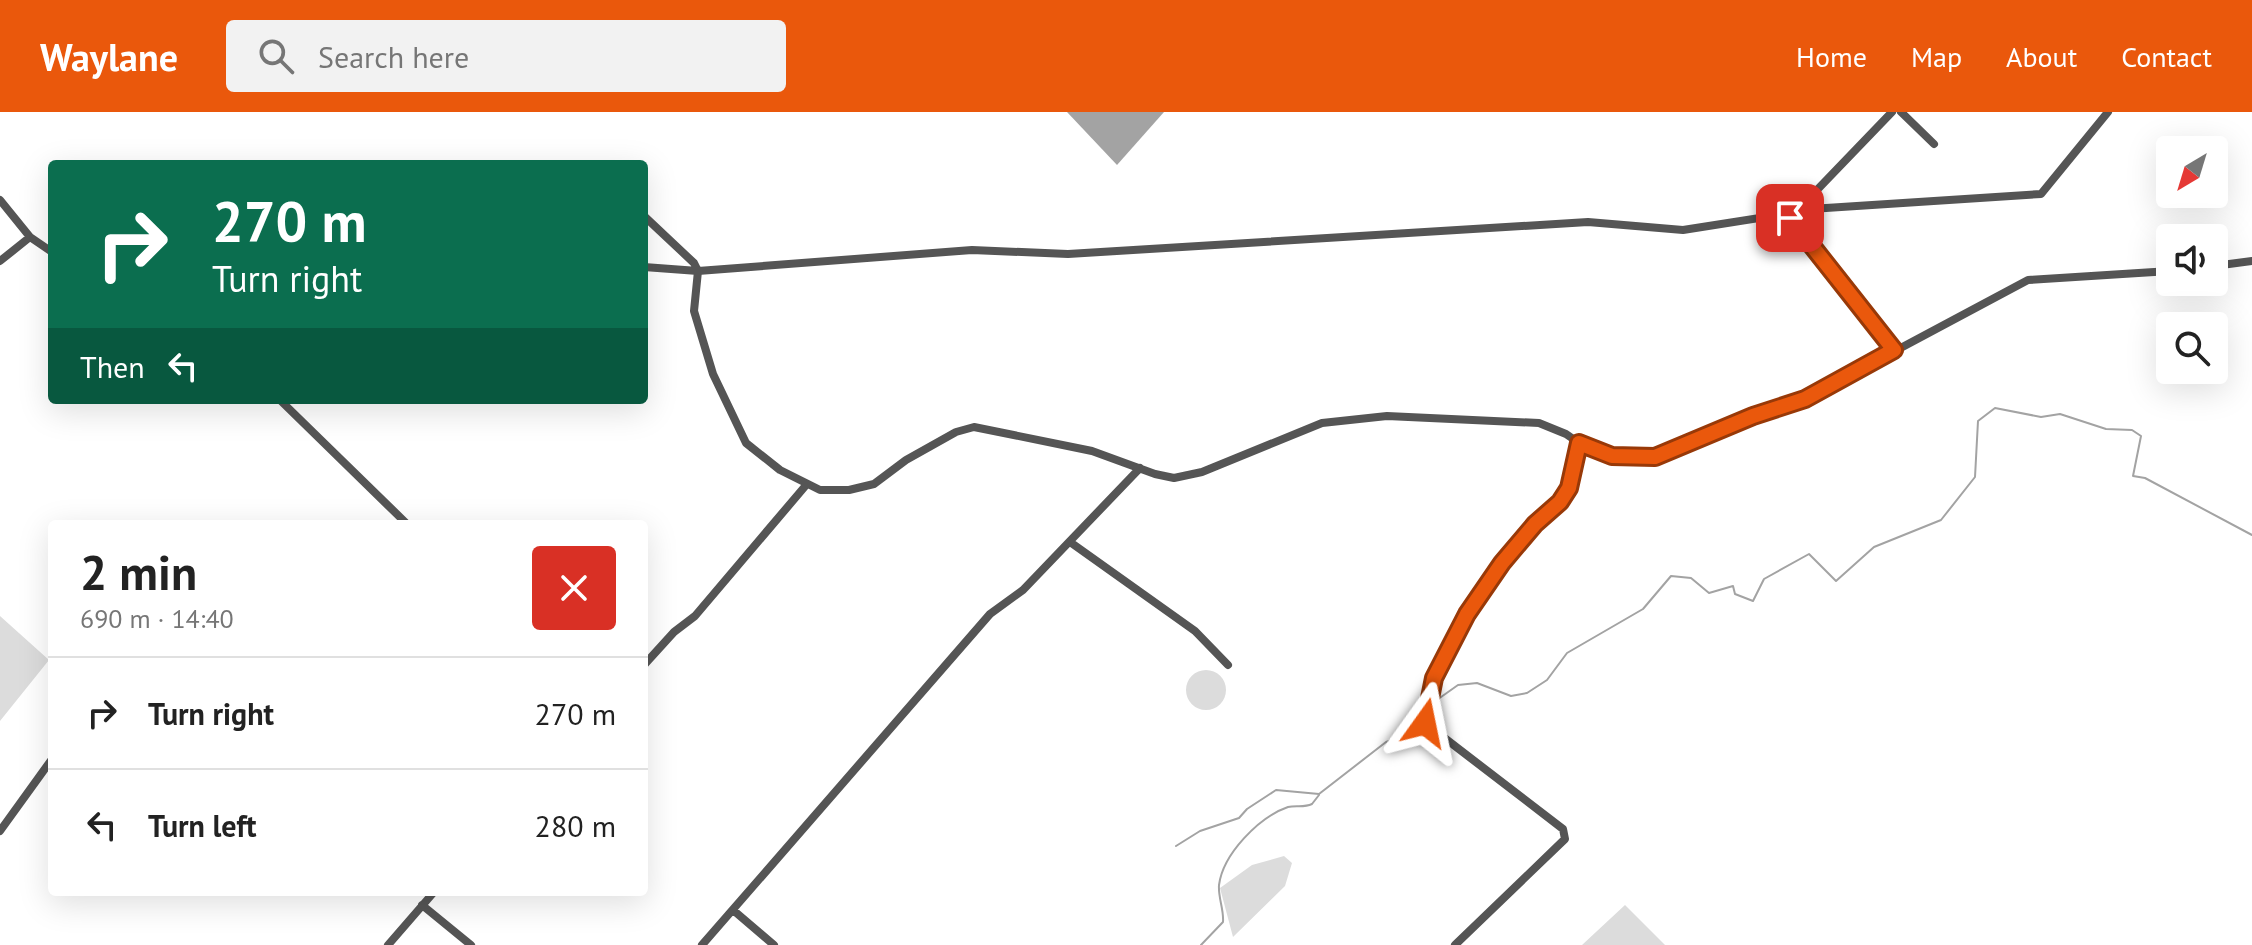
<!DOCTYPE html>
<meta charset="utf-8">
<style>
:root{--surface:#fff;--page:#f2f2f2;--text:#222;--muted:#767676;--line:#e0e0e0;--accent:#ea580c}
body{margin:0;font-family:"PT Sans",sans-serif;background:var(--page);color:var(--text);height:100vh;display:flex;flex-direction:column;font-size:30px;white-space:nowrap}
*{box-sizing:border-box;margin:0}
p{font-size:26px;color:var(--muted)}
.icon{flex:none;width:44px;height:44px;fill:none;stroke:currentColor;stroke-width:2;stroke-linecap:round;stroke-linejoin:round}
.map{position:relative;flex:1;overflow:hidden}
.sheet{position:absolute;left:48px;top:408px;width:600px;height:376px;display:flex;flex-direction:column;background:var(--surface);border-radius:8px;box-shadow:0 8px 32px #0002}
.sheet>*{flex:none}
.top-card{position:absolute;left:48px;top:48px;width:600px;height:244px;border-radius:8px;box-shadow:0 8px 32px #0002;background:#0b6e4f;color:#fff;overflow:hidden}
.needle{width:52px;rotate:218deg}
.tools{position:absolute;left:2156px;top:24px;display:grid;gap:16px}
.tools a{display:grid;place-items:center;width:72px;height:72px;border-radius:8px;background:var(--surface);box-shadow:0 8px 32px #0002;font-size:40px}
.pin{position:absolute;display:grid;place-items:center;width:68px;height:68px;color:#fff;margin:-34px;border-radius:16px;box-shadow:0 4px 12px #0006}
.me{position:absolute;width:88px;margin:-44px;rotate:12deg;stroke-linejoin:round;filter:drop-shadow(0 0 6px #0008)}
.turn{display:flex;align-items:center;gap:28px;height:168px;padding:0 32px;font-size:36px}
.turn .icon{width:104px;height:104px;stroke-width:2.5}
.turn b{display:block;font-size:56px;line-height:68px}
.then{display:flex;align-items:center;height:76px;padding:0 32px;background:#0003;gap:16px;font-size:30px}
.round{display:grid;place-items:center;flex:none;width:84px;height:84px;border-radius:8px;background:var(--page)}
.overview{display:flex;align-items:center;justify-content:space-between;height:136px;padding:0 32px}
h1{font-size:48px;font-weight:700;line-height:60px}
ul{padding:0;list-style:none}
li{display:flex;align-items:center;gap:24px;height:112px;padding:0 32px;border-top:2px solid var(--line)}
li div{flex:1}
li b{display:block;font-size:30px}
li em{font-style:normal}
header{display:flex;align-items:center;gap:48px;box-sizing:border-box;height:112px;padding:0 40px;background:var(--accent);color:#fff}
header strong{font-size:38px}
nav{display:flex;gap:44px;margin-inline-start:auto;font-size:28px}
.search{width:560px;height:72px;background:var(--page);display:flex;align-items:center;gap:20px;box-sizing:border-box;padding:0 28px;border-radius:8px;color:var(--muted);font-size:30px}
.map>svg:first-child{display:block}
.green{fill:#dcdcdc}
.water{fill:#a3a3a3}
.lines{fill:none;stroke-linecap:round;stroke-linejoin:round}
.stream{stroke:#a3a3a3;stroke-width:2}
.street{stroke:#555;stroke-width:8}
.route-casing{stroke:#983908;stroke-width:20}
.route{stroke:#ea580c;stroke-width:14}
</style>
<header>
<strong>Waylane</strong>
<div class="search"><svg class="icon" aria-label="search" viewBox="0 0 24 24"><circle cx="10" cy="10" r="6"/><path d="M15 15l6 6"/></svg>Search here</div>
<nav><a>Home</a><a>Map</a><a>About</a><a>Contact</a></nav>
</header>
<div class="map">
<svg width="2252" height="833" viewBox="0 0 2252 833">
<rect width="100%" height="100%" fill="#fff"/>
<path class="green" d="M 0,504 L 49,548 L 0,609 Z
M1186 578a20 20 0 1 1 40 0a20 20 0 1 1-40 0Z
M 1284,744 L 1292,751 L 1285,774 L 1233,825 L 1220,776 L 1252,753 Z
M 1625,793 L 1665,833 L 1582,833 Z"/>
<path class="water" d="M 1067,0 L 1164,0 L 1117,53 Z"/>
<g class="lines">
<path class="stream" d="M 1434,590 L 1458,573 L 1477,571 L 1511,584 L 1527,581 L 1547,568 L 1567,541 L 1643,497 L 1671,464 L 1691,466 L 1709,481 L 1733,474 L 1735,482 L 1753,489 L 1764,467 L 1809,442 L 1836,469 L 1874,435 L 1941,408 L 1975,365 L 1978,309 L 1995,296 L 2041,305 L 2060,302 L 2106,317 L 2132,318 L 2141,324 L 2133,364 L 2145,366 L 2252,423
M 1176,734 L 1200,719 L 1239,706 L 1247,697 L 1276,678 L 1319,682 L 1386,630 L 1405,623 L 1424,600
M 1201,833 L 1223,810 C 1224,797 1218,786 1219,773 C 1223,742 1259,705 1288,695 C 1296,693 1304,696 1312,692 L 1319,683"/>
<path class="street" d="M 1892,0 L 1790,106 L 1894,238
M 1901,0 L 1934,32
M 552,52 L 553,52
M 0,88 L 30,125 L 0,149
M 1795,98 L 2041,82 L 2108,0
M 644,104 L 694,151 L 698,159 L 972,138 L 1068,142 L 1588,110 L 1683,118 L 1785,102 L 1790,109
M 30,125 L 52,140
M 2214,154 L 2252,149
M 644,155 L 698,159 L 694,199 L 713,262 L 746,331 L 780,358 L 820,378 L 849,378 L 874,372 L 906,348 L 956,320 L 974,315 L 1092,339 L 1155,362 L 1174,366 L 1202,360 L 1322,311 L 1387,304 L 1539,311 L 1566,322 L 1579,331 L 1612,344 L 1655,345 L 1753,304 L 1805,287 L 2028,168 L 2170,159
M 280,288 L 407,412
M 1070,430 L 1195,519 L 1228,553
M 644,553 L 674,520 L 695,504 L 807,372
M 0,719 L 52,647
M 422,793 L 471,833
M 733,798 L 774,833
M 388,833 L 434,780
M 702,833 L 990,502 L 1023,478 L 1140,356
M 1455,833 L 1565,727 L 1563,717 L 1425,611 L 1434,566 L 1467,502 L 1502,451 L 1535,412 L 1560,390 L 1569,376 L 1579,331"/>
</g>
<g class="lines">
<g class="route-casing">
<path id="route" d="M 1425,611 L 1434,566 L 1467,502 L 1502,451 L 1535,412 L 1560,390 L 1569,376 L 1579,331 L 1612,344 L 1655,345 L 1753,304 L 1805,287 L 1894,238 L 1790,106"/>
</g>
<use href="#route" class="route"/>
</g>
</svg>
<div class="tools">
<a><svg class="needle" viewBox="-14 -14 28 28"><path d="M0-13l5 13h-10z" fill="#e53935"/><path d="M0 13l5-13h-10z" fill="#767676"/></svg></a>
<a><svg class="icon" aria-label="sound" viewBox="0 0 24 24"><path d="M4 9h4l5-4v14l-5-4H4zM17 9q2 3 0 6"/></svg></a>
<a><svg class="icon" aria-label="search" viewBox="0 0 24 24"><circle cx="10" cy="10" r="6"/><path d="M15 15l6 6"/></svg></a>
</div>
<div class="pin" style="left:1790px;top:106px;background:#d93025"><svg class="icon" aria-label="arrive" viewBox="0 0 24 24"><path d="M6 21V4h12l-3 4 3 4H6"/></svg></div>
<svg class="me" style="left:1425px;top:611px" viewBox="-20 -20 40 40"><path d="M0-17L14 15 0 8-14 15z" fill="#ea580c" stroke="#fff" stroke-width="4"/></svg>
<div class="top-card">
<div class="turn"><svg class="icon" aria-label="right" viewBox="0 0 24 24"><path d="M7 20v-9h11M14 6l5 5-5 5"/></svg><div><b>270 m</b>Turn right</div></div>
<div class="then">Then<svg class="icon" aria-label="left" viewBox="0 0 24 24"><path d="M17 20v-9H6M10 6l-5 5 5 5"/></svg></div>
</div>
<section class="sheet">
<div class="overview"><div><h1>2 min</h1><p>690 m · 14:40</p></div><a class="round" style="background:#d93025;color:#fff"><svg class="icon" aria-label="close" viewBox="0 0 24 24"><path d="M6 6l12 12M18 6L6 18"/></svg></a></div>
<ul>
<li><svg class="icon" aria-label="right" viewBox="0 0 24 24"><path d="M7 20v-9h11M14 6l5 5-5 5"/></svg><div><b>Turn right</b></div><em>270 m</em></li>
<li><svg class="icon" aria-label="left" viewBox="0 0 24 24"><path d="M17 20v-9H6M10 6l-5 5 5 5"/></svg><div><b>Turn left</b></div><em>280 m</em></li>
</ul>
</section>
</div>
